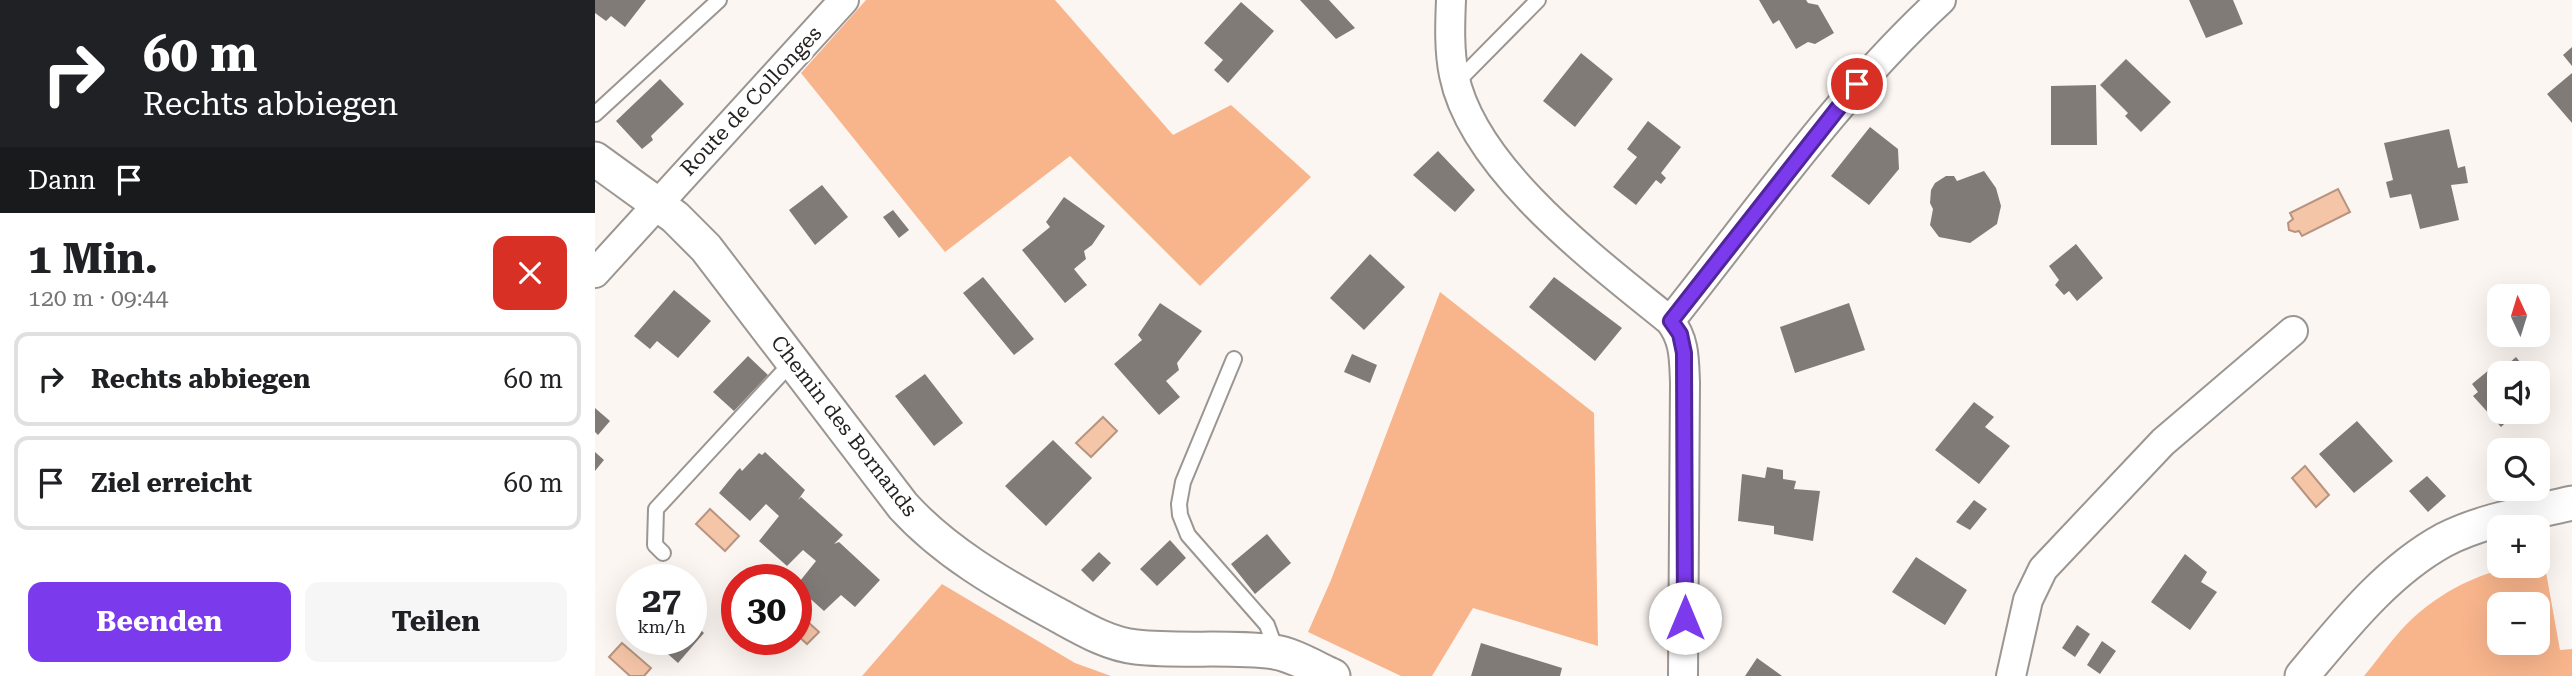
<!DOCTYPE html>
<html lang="de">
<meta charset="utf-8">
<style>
:root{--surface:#fff;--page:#f6f6f6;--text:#202124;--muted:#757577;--line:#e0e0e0;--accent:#7c3aed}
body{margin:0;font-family:"Roboto Serif",serif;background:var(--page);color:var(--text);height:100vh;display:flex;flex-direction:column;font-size:26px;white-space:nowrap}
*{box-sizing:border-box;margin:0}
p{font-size:23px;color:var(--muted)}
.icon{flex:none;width:38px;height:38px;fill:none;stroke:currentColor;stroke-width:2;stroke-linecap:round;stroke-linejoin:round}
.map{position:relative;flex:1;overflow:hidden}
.side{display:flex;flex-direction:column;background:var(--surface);width:595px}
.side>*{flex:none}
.banner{background:#202124;color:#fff;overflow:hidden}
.needle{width:46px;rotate:356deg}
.tools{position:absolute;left:1892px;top:284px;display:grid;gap:14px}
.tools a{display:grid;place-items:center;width:63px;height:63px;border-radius:14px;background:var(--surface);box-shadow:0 7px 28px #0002;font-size:35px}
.speed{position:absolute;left:21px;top:564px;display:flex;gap:14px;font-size:35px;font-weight:700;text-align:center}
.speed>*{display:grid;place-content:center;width:91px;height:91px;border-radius:50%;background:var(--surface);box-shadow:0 7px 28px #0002;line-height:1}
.speed small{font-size:18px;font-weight:400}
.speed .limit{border:10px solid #d22;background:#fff;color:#111}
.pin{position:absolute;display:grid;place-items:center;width:60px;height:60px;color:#fff;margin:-30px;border:4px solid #fff;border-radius:50%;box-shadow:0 2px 7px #0007}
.me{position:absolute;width:77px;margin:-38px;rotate:0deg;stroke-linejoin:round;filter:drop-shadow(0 0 5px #0008)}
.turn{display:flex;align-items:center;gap:24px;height:147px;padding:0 28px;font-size:32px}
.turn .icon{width:91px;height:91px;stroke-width:2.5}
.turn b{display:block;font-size:49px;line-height:60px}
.then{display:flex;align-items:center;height:66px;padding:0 28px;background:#0003;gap:14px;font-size:26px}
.round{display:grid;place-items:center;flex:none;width:74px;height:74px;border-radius:14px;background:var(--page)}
.summary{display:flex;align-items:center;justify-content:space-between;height:119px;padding:0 28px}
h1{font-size:42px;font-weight:700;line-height:52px}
.cta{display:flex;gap:14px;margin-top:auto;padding:14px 28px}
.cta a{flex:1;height:80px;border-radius:14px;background:var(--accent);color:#fff;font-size:28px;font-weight:700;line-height:80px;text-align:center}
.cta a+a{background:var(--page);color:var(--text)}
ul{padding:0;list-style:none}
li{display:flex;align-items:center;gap:21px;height:94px;margin:0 14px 10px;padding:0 14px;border:4px solid var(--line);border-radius:14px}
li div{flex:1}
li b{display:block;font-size:26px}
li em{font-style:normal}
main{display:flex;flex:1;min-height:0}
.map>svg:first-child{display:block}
.green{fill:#f8b58c;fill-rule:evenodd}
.water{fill:#f5c5a8;stroke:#b79480;stroke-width:2}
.building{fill:#817b78}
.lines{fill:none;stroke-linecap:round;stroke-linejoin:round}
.service-casing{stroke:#9b9692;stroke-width:18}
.minor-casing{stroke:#9b9692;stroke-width:32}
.tertiary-casing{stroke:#9b9692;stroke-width:37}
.service{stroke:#fff;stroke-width:14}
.minor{stroke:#fff;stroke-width:28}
.tertiary{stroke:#fff;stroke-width:33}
.route-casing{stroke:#51269a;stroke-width:18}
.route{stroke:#7c3aed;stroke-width:12}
.labels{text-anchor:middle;stroke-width:6;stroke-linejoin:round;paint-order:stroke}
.street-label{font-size:21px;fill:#252321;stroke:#fff}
</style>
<main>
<section class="side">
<div class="banner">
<div class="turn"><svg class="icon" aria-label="right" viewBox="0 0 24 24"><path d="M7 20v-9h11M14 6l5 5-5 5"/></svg><div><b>60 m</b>Rechts abbiegen</div></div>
<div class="then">Dann<svg class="icon" aria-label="arrive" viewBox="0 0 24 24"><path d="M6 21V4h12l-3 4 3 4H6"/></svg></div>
</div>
<div class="summary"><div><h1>1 Min.</h1><p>120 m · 09:44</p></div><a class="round" style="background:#d93025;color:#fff"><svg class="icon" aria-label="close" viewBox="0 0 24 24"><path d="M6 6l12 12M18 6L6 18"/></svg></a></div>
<ul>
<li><svg class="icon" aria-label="right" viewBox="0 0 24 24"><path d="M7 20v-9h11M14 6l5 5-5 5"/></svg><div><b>Rechts abbiegen</b></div><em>60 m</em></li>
<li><svg class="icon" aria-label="arrive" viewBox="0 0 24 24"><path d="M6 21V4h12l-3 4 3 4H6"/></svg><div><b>Ziel erreicht</b></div><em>60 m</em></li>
</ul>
<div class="cta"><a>Beenden</a><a>Teilen</a></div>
</section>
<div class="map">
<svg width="1977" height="676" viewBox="0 0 1977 676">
<rect width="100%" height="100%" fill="#fcf6f2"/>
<path class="green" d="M 271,0 L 460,0 L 578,135 L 636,105 L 716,177 L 605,286 L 475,156 L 350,252 L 206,73 Z
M 845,292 L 999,413 L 1003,646 L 878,608 L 837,676 L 806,676 L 713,632 L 736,580 Z
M 1949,561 L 1965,650 L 1977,649 L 1977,676 L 1769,676 C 1785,657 1800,634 1819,617 C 1851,588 1898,565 1942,565 L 1943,563 ZM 1904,604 L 1942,604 L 1942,642 L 1904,642 Z
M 347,584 L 480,663 L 516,676 L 267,676 Z"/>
<path class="water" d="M 1743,189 L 1755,212 L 1707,236 L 1704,231 L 1700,232 L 1694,230 L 1693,223 L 1698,219 L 1695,213 Z
M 508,417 L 522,431 L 496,457 L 481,443 Z
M 1710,466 L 1734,495 L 1721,507 L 1697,478 Z
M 115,509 L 144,536 L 130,551 L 101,524 Z
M 201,611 L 224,632 L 212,644 L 201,634 Z
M 27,643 L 56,668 L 49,676 L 35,676 L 14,657 Z"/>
<path class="building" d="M 0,0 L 51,0 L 30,27 L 16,16 L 11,21 L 0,13 Z
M 705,0 L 734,0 L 760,28 L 741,39 Z
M 1164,0 L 1211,0 L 1213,3 L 1223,5 L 1239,33 L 1220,44 L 1213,42 L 1201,49 L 1184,20 L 1178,24 Z
M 1594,0 L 1638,0 L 1648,24 L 1611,38 Z
M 646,2 L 679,31 L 633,83 L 619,70 L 628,60 L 609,43 Z
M 1977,47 L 1977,66 L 1968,55 Z
M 986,53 L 1018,79 L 980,127 L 948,101 Z
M 1531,59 L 1576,102 L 1546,132 L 1530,116 L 1533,113 L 1505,85 Z
M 1977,73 L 1977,123 L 1952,94 Z
M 65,79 L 89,104 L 56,136 L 58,140 L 47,149 L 21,121 Z
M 1501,85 L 1502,145 L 1456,145 L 1456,86 Z
M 1053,121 L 1086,147 L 1066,173 L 1071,178 L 1066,184 L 1061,180 L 1041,205 L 1018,187 L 1042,157 L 1032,149 Z
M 1275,127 L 1303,149 L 1304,169 L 1274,205 L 1236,176 Z
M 1854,129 L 1863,168 L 1870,166 L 1873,183 L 1856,185 L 1864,220 L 1825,229 L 1816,194 L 1795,198 L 1791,182 L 1798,180 L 1789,143 Z
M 843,151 L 880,190 L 860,212 L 818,175 Z
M 1389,171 L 1401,188 L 1406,206 L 1402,224 L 1375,243 L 1344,237 L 1335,225 L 1338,209 L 1335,203 L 1336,190 L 1340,183 L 1351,176 L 1359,176 L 1362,181 Z
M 227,185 L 253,217 L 220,245 L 194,210 Z
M 469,197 L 510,226 L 497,245 L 489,251 L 491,259 L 479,269 L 492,285 L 470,303 L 427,250 L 455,227 L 451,222 Z
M 298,210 L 314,230 L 304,238 L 288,217 Z
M 1481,244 L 1508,278 L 1482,301 L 1474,291 L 1469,295 L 1460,285 L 1464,280 L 1454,266 Z
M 775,254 L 810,287 L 769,330 L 735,298 Z
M 388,277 L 439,339 L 419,355 L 368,293 Z
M 959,277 L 1027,328 L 1000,361 L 934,307 Z
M 79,290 L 116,321 L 83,358 L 62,341 L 55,349 L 39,336 Z
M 565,303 L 607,331 L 582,363 L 584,370 L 571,381 L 585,397 L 564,415 L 519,364 L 547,340 L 543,335 Z
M 1254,303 L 1270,350 L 1200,373 L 1185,327 Z
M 757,354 L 782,365 L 775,383 L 749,372 Z
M 153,356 L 173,375 L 139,411 L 118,392 Z
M 1921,357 L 1934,373 L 1904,373 L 1904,411 L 1923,411 L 1906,427 L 1878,396 L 1883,392 L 1877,384 L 1900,365 L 1905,371 Z
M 330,374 L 368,423 L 339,446 L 300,396 Z
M 1379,402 L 1399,417 L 1390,427 L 1415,446 L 1384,484 L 1340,450 Z
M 0,408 L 15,421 L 3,435 L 0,432 Z
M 1762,421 L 1798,461 L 1759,493 L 1724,454 Z
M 458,440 L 497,478 L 451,526 L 410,486 Z
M 0,452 L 9,460 L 0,471 Z
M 170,452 L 210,490 L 203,500 L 206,497 L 248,535 L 239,544 L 244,542 L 285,580 L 260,607 L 246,595 L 229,611 L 201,586 L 221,561 L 208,550 L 192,566 L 164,541 L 184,516 L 171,504 L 155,521 L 124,493 L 142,471 L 145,468 L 147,471 L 164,453 L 167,455 Z
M 1172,467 L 1188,470 L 1188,479 L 1201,481 L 1199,489 L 1225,491 L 1218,541 L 1179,534 L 1179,526 L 1143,521 L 1147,474 L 1170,478 Z
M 1832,476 L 1851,496 L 1833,512 L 1814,491 Z
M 1379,500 L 1392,509 L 1375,530 L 1361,522 Z
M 672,534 L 696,563 L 660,594 L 636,564 Z
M 575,540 L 591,558 L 562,586 L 545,569 Z
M 504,552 L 516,563 L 498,582 L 486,570 Z
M 1590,554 L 1612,572 L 1606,582 L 1622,592 L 1595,630 L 1556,602 Z
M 1321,557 L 1372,590 L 1350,625 L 1297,592 Z
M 96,621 L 109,633 L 83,663 L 56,639 L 96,639 Z
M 1482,625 L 1495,634 L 1480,657 L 1467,648 Z
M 1507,641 L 1521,651 L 1505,674 L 1492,665 Z
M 886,643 L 967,668 L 965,676 L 876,676 Z
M 1162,658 L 1183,673 L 1187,676 L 1150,676 Z"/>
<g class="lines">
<g class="service-casing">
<path id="service" d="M 861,83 L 943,0
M 0,114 L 124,0
M 639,359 L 588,482 L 584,504 L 585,515 L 593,535 L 672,625 L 681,650
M 68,553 L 60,545 L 61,509 L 198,361"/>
</g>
<g class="minor-casing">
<path id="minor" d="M 856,0 C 855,24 854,51 859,75 C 878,170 1004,263 1075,321 C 1090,340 1089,360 1090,383 L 1088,676
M 0,273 L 249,0
M 1075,321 C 1162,212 1243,95 1346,0
M 1416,676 L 1433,600 L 1448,569 L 1568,442 L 1698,331"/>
</g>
<g class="tertiary-casing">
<path id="tertiary" d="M 0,159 L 80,217 L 111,248 L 308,506 C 350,552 404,583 459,613 C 485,627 512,644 541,647 C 587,652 635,646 679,652 C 697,654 722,669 738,676
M 1707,676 C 1748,627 1792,571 1849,540 C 1888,520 1934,513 1977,503"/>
</g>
<use href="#service" class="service"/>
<use href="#minor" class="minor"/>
<use href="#tertiary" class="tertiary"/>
</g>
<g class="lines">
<g class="route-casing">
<path id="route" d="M 1090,618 L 1089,353 L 1085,334 L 1076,321 L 1262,84"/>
</g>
<use href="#route" class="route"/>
</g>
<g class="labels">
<g class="street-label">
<text transform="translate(156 101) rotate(-47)" y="7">Route de Collonges</text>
<text transform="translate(249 426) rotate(52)" y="7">Chemin des Bornands</text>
</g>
</g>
</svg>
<div class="tools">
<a><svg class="needle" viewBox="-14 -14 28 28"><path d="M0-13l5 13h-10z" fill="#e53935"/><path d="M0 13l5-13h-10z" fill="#757577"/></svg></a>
<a><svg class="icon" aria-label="sound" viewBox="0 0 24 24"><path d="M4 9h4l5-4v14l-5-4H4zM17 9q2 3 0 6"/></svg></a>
<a><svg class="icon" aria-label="search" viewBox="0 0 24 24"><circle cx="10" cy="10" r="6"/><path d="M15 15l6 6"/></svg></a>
<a>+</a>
<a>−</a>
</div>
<div class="speed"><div>27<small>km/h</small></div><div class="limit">30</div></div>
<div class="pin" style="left:1262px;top:84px;background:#d93025"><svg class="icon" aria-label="arrive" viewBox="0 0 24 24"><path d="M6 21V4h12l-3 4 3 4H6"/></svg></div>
<svg class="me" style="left:1090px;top:618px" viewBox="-20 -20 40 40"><circle r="19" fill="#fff"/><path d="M0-13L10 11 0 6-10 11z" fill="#7c3aed"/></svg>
</div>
</main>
